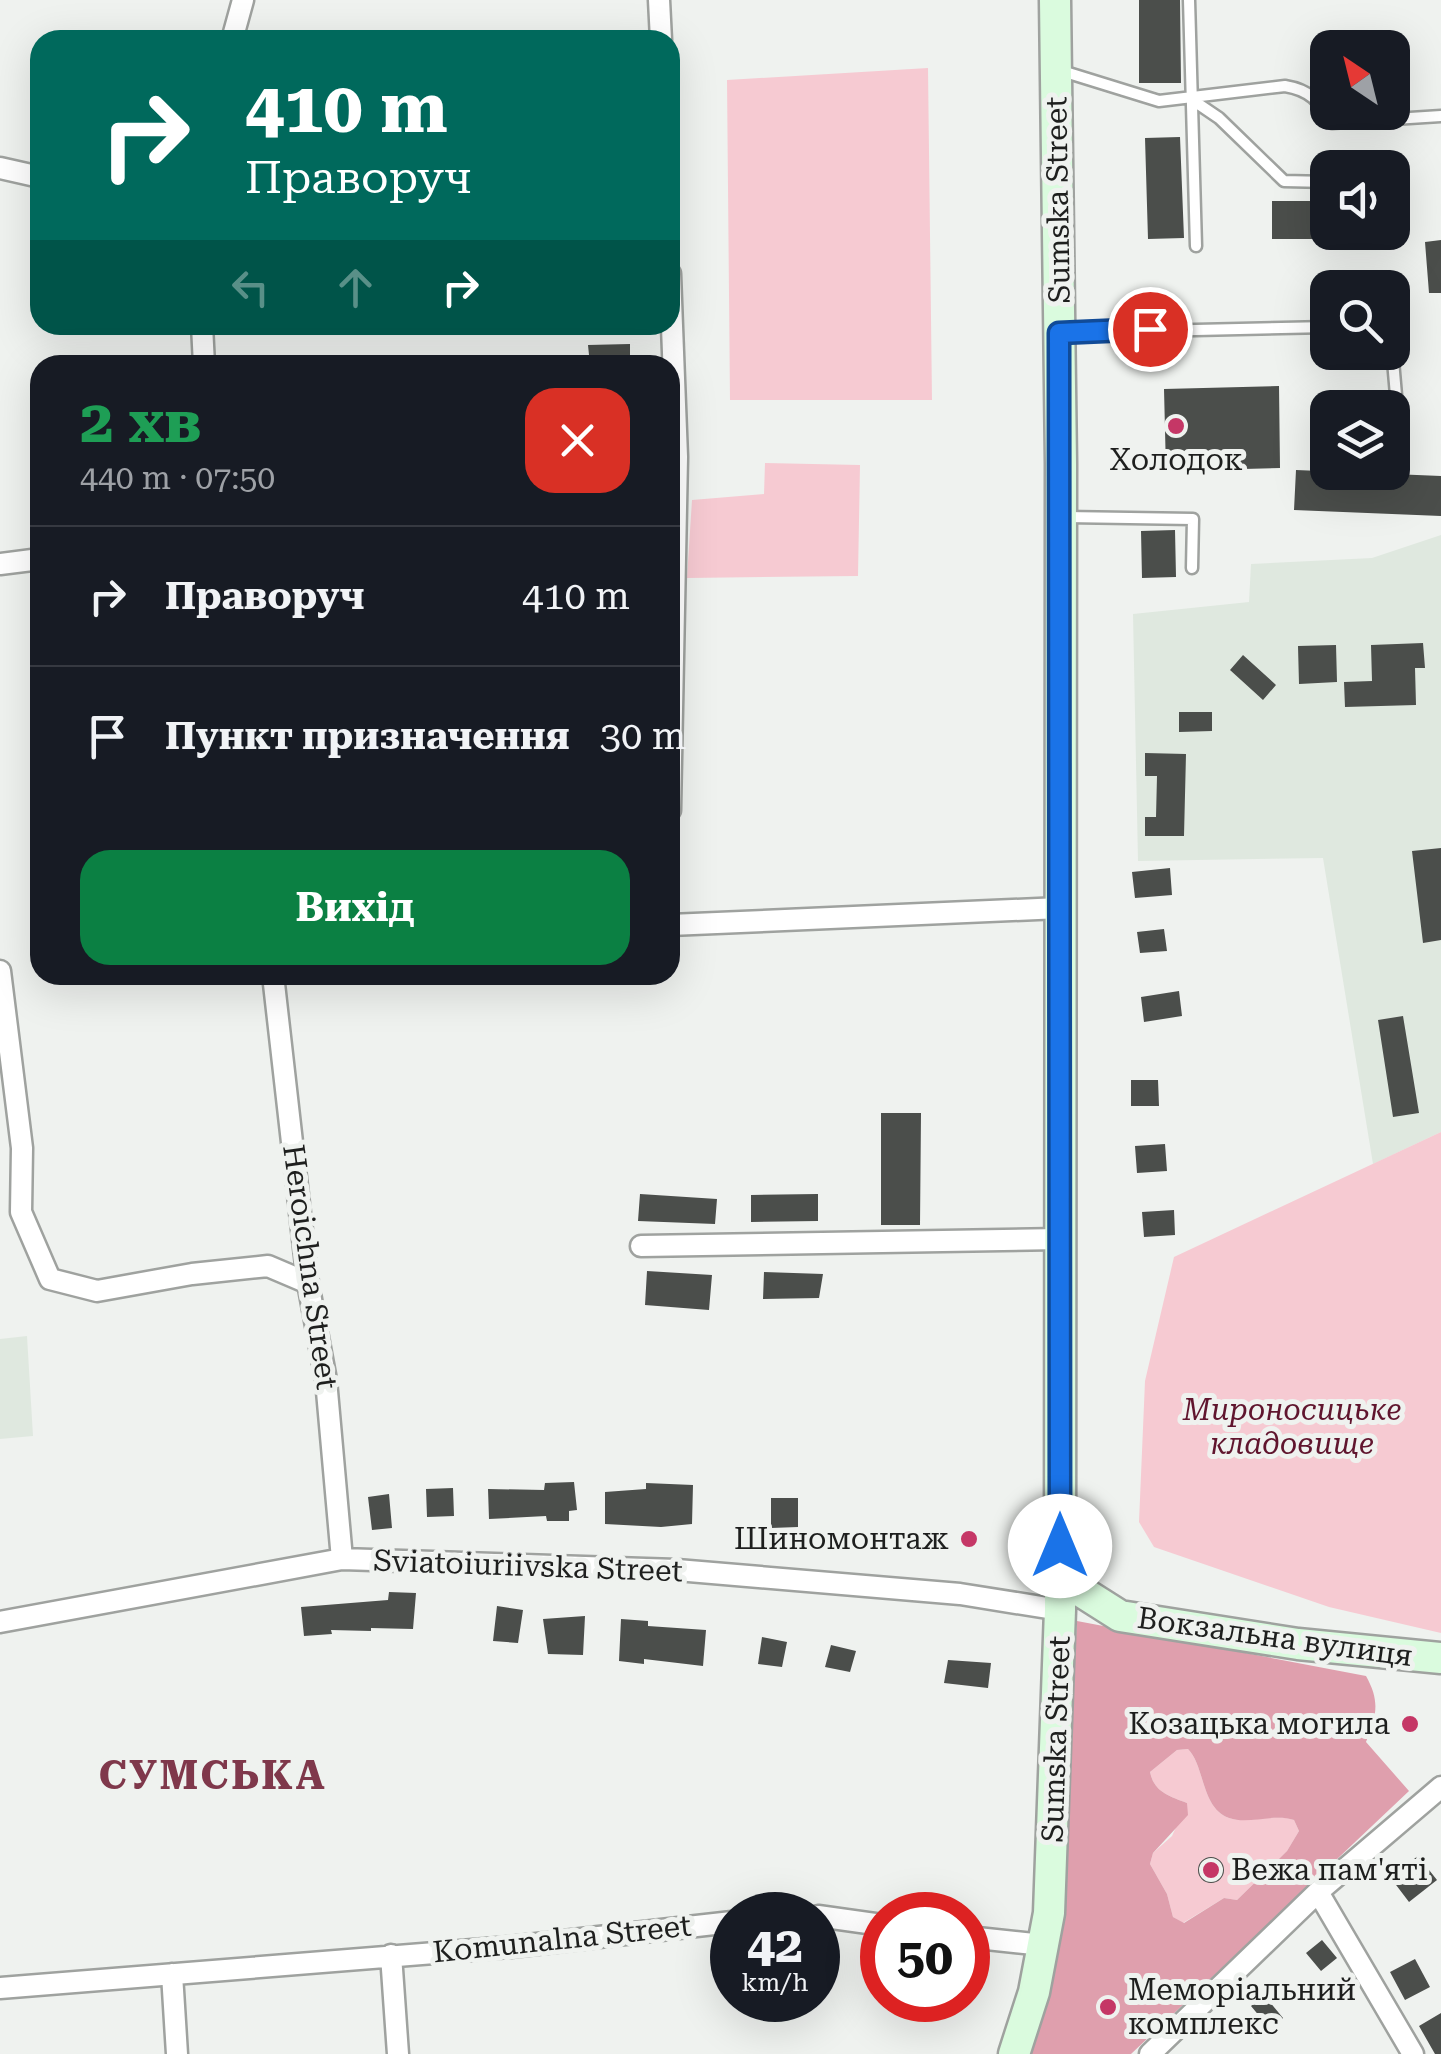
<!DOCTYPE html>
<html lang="uk">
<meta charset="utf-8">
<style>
:root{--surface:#171b24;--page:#242831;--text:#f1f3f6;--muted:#9ea1a6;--line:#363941;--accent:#0b8043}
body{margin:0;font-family:"Roboto Serif",serif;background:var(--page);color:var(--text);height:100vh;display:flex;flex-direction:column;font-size:38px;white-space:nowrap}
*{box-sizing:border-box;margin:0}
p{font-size:32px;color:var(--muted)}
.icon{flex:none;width:55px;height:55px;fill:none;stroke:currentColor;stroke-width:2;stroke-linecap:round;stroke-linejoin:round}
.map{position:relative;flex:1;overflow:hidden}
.sheet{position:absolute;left:30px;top:355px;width:650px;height:630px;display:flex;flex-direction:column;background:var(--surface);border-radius:30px;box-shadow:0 10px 40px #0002}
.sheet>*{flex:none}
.banner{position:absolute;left:30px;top:30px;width:650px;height:305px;border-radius:30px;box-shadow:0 10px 40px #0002;background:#00695c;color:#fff;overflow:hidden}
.needle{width:65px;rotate:325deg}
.buttons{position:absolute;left:1310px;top:30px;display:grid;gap:20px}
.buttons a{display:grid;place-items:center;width:100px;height:100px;border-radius:20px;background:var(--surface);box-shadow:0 10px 40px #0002;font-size:50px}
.speed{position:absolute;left:710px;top:1892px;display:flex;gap:20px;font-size:50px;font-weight:700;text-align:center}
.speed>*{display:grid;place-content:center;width:130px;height:130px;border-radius:50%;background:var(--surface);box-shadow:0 10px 40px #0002;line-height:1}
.speed small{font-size:25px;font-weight:400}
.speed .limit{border:15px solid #d22;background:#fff;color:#111}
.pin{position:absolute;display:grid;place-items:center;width:85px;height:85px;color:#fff;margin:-42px;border:5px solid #fff;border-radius:50%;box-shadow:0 2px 10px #0007}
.me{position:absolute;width:110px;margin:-55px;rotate:0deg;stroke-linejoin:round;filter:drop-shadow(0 0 8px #0008)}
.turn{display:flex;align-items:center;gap:35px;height:210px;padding:0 50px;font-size:45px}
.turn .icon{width:130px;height:130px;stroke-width:2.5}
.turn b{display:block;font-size:70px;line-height:85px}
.lanes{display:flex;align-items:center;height:95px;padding:0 50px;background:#0003;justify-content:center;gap:50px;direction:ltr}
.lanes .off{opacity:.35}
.round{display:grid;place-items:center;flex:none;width:105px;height:105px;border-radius:30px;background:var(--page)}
.headline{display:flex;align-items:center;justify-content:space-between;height:170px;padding:0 50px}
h1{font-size:60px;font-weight:700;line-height:75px;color:#1e9e55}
.action{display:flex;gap:20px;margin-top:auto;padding:20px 50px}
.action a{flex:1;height:115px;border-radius:30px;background:var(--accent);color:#fff;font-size:40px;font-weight:700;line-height:115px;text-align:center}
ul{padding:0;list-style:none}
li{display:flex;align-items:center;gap:30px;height:140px;padding:0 50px;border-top:2px solid var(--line)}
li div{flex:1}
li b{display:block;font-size:38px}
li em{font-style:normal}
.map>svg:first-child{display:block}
.built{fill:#dfe8df}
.green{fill:#f6cad2}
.forest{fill:#df9fad;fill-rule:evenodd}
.building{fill:#4b4e4b}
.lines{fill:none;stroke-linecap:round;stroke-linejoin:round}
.lane-casing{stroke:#9fa29f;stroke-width:15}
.street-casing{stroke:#9fa29f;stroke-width:25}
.secondary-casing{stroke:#9fa29f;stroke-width:35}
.lane{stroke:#fff;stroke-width:10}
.street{stroke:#fff;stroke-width:20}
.secondary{stroke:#dafbde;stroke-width:30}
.route-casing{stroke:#114b97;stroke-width:25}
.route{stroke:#1a73e8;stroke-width:18}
.poi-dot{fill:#c53766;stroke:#eff2ef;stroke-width:4}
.labels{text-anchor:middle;stroke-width:10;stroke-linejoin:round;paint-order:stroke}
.street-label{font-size:30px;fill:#1e1f1e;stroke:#eff2ef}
.poi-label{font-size:30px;fill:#1e1f1e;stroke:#eff2ef;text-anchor:end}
.park-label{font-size:30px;font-style:italic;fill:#60152e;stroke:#eff2ef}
.district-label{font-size:40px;font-weight:bold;letter-spacing:2.5px;fill:#7f384b;stroke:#eff2ef}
</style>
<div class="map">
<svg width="1441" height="2054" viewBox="0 0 1441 2054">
<rect width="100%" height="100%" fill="#eff2ef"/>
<path class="built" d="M 1441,535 L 1441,1132 L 1373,1164 L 1323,858 L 1138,861 L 1133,614 L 1249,602 L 1251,564 L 1372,558 Z
M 27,1336 L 33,1436 L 0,1439 L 0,1339 Z"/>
<path class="green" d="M 928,68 L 932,400 L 730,400 L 727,80 Z
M 765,463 L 860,465 L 858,576 L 687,578 L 692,500 L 764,494 Z
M 1441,1132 L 1441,1633 L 1329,1607 L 1154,1547 L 1139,1522 L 1145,1381 L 1174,1257 Z
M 1188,1749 C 1205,1766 1201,1808 1229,1818 C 1249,1824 1273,1813 1294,1820 L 1299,1831 L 1287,1851 L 1237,1900 L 1224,1898 L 1183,1923 L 1173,1917 L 1167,1894 L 1150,1864 L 1153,1853 L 1172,1836 L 1187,1803 C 1169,1796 1154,1792 1150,1772 L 1177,1750 Z"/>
<path class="forest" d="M 1077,1621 L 1366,1676 C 1380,1701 1377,1715 1366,1742 L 1409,1791 L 1131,2054 L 1029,2054 L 1058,1935 ZM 1188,1749 C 1205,1766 1201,1808 1229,1818 C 1249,1825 1273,1813 1294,1820 L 1299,1831 L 1287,1851 L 1237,1900 L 1224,1898 L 1184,1923 L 1173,1917 L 1167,1894 L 1150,1864 L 1153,1853 L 1188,1815 L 1187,1803 C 1169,1796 1154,1792 1150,1772 L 1177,1750 Z"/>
<path class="building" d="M 1139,0 L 1180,0 L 1181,83 L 1139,83 Z
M 1180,137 L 1184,238 L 1148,239 L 1145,138 Z
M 1272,201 L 1328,201 L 1328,239 L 1272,239 Z
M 1441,240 L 1441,293 L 1429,293 L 1425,242 Z
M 630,344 L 630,365 L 590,365 L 588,345 Z
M 1279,386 L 1280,468 L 1166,471 L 1164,389 Z
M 1296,470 L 1441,476 L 1441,516 L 1294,510 Z
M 1175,530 L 1176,577 L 1142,578 L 1141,531 Z
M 1423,643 L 1425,668 L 1415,668 L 1416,705 L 1345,707 L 1344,682 L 1372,681 L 1371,645 Z
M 1336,645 L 1337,682 L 1299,684 L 1298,646 Z
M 1243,655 L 1276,685 L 1263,700 L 1230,670 Z
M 1179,712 L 1212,712 L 1212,731 L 1179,732 Z
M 1145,753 L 1186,754 L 1184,836 L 1145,836 L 1145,817 L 1156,817 L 1157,776 L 1145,776 Z
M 1441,848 L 1441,940 L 1423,943 L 1412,851 Z
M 1170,868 L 1172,895 L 1135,898 L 1132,872 Z
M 1164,929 L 1167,951 L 1140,953 L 1137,932 Z
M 1179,991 L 1182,1016 L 1144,1022 L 1141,997 Z
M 1403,1016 L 1419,1113 L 1393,1117 L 1378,1020 Z
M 1131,1080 L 1158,1080 L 1159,1106 L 1131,1106 Z
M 881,1113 L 921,1113 L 920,1225 L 881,1225 Z
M 1165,1144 L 1167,1171 L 1137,1173 L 1135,1146 Z
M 640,1194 L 717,1199 L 715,1224 L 638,1221 Z
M 818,1194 L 818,1221 L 751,1222 L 751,1195 Z
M 1174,1210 L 1175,1235 L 1144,1237 L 1142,1212 Z
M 647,1271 L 712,1275 L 709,1310 L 645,1305 Z
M 764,1272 L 823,1274 L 819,1298 L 763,1299 Z
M 574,1482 L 577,1510 L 569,1511 L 569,1521 L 547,1521 L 546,1516 L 489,1519 L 488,1489 L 544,1490 L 545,1483 Z
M 646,1483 L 693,1485 L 692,1524 L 661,1527 L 605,1524 L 605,1492 L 646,1489 Z
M 453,1488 L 454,1516 L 427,1517 L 426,1489 Z
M 389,1494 L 392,1528 L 372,1530 L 368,1497 Z
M 771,1498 L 798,1498 L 798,1527 L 771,1528 Z
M 389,1592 L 416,1593 L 413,1629 L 371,1628 L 371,1631 L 331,1630 L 332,1634 L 304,1636 L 301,1607 L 388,1600 Z
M 497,1606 L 523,1610 L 518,1643 L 493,1641 Z
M 585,1616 L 583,1655 L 548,1654 L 543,1619 Z
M 621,1619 L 648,1621 L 648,1626 L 706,1630 L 703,1666 L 644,1659 L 644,1664 L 619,1661 Z
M 762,1637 L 787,1642 L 782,1667 L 758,1664 Z
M 831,1645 L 856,1651 L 850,1672 L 825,1667 Z
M 948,1660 L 991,1663 L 988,1688 L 944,1683 Z
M 1418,1856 L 1437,1880 L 1409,1902 L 1390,1877 Z
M1198 1870a13 13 0 1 1 26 0a13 13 0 1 1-26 0Z
M 1322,1940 L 1337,1958 L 1321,1971 L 1306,1953 Z
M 1415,1959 L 1430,1987 L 1405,2000 L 1390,1972 Z
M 1264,1995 L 1283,2018 L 1270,2029 L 1251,2006 Z
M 1441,2013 L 1441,2054 L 1435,2054 L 1419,2026 Z"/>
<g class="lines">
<g class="lane-casing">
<path id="lane" d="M 1189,0 L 1196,246
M 1062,71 L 1159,101 L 1285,86 C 1310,90 1319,101 1332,123 L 1441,116
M 1191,99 L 1219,118 L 1284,181 L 1328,182
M 1065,333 L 1328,327
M 1392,349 L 1401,453
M 1066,517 L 1193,519 L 1192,568"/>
</g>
<g class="street-casing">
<path id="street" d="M 659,0 L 661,40
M 232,40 L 243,0
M 0,168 L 40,177
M 670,274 L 677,457 L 670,810
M 202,325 L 204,365
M 0,564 L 40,559
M 670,925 L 1060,908
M 0,971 L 22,1148 L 21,1212 L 50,1279 L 97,1291 L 192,1274 L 268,1266 L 308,1283
M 273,975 L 308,1283 L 326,1380 L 342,1559
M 641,1246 L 1060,1239
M 0,1622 L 342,1559 L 677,1570 L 960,1594 L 1060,1610
M 1318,1892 L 1413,2054
M 818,1916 L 882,1925
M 968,1937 L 1043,1945
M 391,1955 L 398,2054
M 172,1974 L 177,2054
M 0,1988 L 510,1947 L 732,1922
M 1150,2054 L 1318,1892 L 1441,1787"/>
</g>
<g class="secondary-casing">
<path id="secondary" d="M 1060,1578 L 1120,1616 L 1298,1644 L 1441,1658
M 1014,2054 L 1034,1992 L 1049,1913 L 1060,1610 L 1061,464 L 1055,0"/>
</g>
<use href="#lane" class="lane"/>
<use href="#street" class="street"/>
<use href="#secondary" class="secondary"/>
</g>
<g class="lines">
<g class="route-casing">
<path id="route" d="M 1060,1546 L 1059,333 L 1150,329"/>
</g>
<use href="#route" class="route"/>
</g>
<g class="poi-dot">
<circle cx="1176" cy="426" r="10"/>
<circle cx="969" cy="1539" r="10"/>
<circle cx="1410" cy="1724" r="10"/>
<circle cx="1211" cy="1870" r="10"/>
<circle cx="1108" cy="2007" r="10"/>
</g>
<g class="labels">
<g class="street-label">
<text transform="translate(1058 200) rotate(-91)" y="10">Sumska Street</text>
<text transform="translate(310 1267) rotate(82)" y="10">Heroichna Street</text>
<text transform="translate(528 1566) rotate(2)" y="10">Sviatoiuriivska Street</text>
<text transform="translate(1275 1637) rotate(8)" y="10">Вокзальна вулиця</text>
<text transform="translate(1056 1739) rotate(-88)" y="10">Sumska Street</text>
<text transform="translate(562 1939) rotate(-6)" y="10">Komunalna Street</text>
</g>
<g class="poi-label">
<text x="1176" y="470" text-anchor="middle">Холодок</text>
<text x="949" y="1549">Шиномонтаж</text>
<text x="1390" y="1734">Козацька могила</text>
<text x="1231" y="1880" text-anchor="start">Вежа пам'яті</text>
<text x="1128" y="2000" text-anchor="start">Меморіальний<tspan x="1128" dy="34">комплекс</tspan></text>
</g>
<g class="park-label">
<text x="1292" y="1420">Мироносицьке<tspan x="1292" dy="34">кладовище</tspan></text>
</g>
<g class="district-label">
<text x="213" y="1789">СУМСЬКА</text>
</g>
</g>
</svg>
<div class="buttons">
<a><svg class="needle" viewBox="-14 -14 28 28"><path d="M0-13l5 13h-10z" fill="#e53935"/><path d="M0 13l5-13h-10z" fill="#9ea1a6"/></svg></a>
<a><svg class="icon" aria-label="sound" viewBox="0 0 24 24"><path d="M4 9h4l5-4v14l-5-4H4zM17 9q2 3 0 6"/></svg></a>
<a><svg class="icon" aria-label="search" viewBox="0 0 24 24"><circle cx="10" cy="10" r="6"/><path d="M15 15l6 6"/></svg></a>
<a><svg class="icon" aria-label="layers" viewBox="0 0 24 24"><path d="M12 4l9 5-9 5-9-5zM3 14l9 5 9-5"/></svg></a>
</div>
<div class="speed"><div>42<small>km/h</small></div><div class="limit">50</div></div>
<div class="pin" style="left:1150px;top:329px;background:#d93025"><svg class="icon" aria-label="arrive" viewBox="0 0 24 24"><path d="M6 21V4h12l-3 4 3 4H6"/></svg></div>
<svg class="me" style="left:1060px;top:1546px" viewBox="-20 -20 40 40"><circle r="19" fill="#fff"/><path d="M0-13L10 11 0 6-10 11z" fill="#1a73e8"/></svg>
<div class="banner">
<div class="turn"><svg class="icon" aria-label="right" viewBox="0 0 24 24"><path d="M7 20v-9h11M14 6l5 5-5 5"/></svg><div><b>410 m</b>Праворуч</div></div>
<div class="lanes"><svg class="icon off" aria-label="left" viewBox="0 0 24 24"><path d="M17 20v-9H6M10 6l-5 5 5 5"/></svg><svg class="icon off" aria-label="ahead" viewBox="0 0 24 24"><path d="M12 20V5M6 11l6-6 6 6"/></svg><svg class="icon" aria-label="right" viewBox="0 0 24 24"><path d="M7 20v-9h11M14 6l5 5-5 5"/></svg></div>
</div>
<section class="sheet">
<div class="headline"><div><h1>2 хв</h1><p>440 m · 07:50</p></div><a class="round" style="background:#d93025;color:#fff"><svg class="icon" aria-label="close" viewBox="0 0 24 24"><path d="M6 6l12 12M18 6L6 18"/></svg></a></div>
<ul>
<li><svg class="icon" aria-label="right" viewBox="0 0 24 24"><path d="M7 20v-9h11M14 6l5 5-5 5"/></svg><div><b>Праворуч</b></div><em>410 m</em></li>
<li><svg class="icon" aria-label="arrive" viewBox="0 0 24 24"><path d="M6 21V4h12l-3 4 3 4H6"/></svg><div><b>Пункт призначення</b></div><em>30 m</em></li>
</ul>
<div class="action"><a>Вихід</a></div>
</section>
</div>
